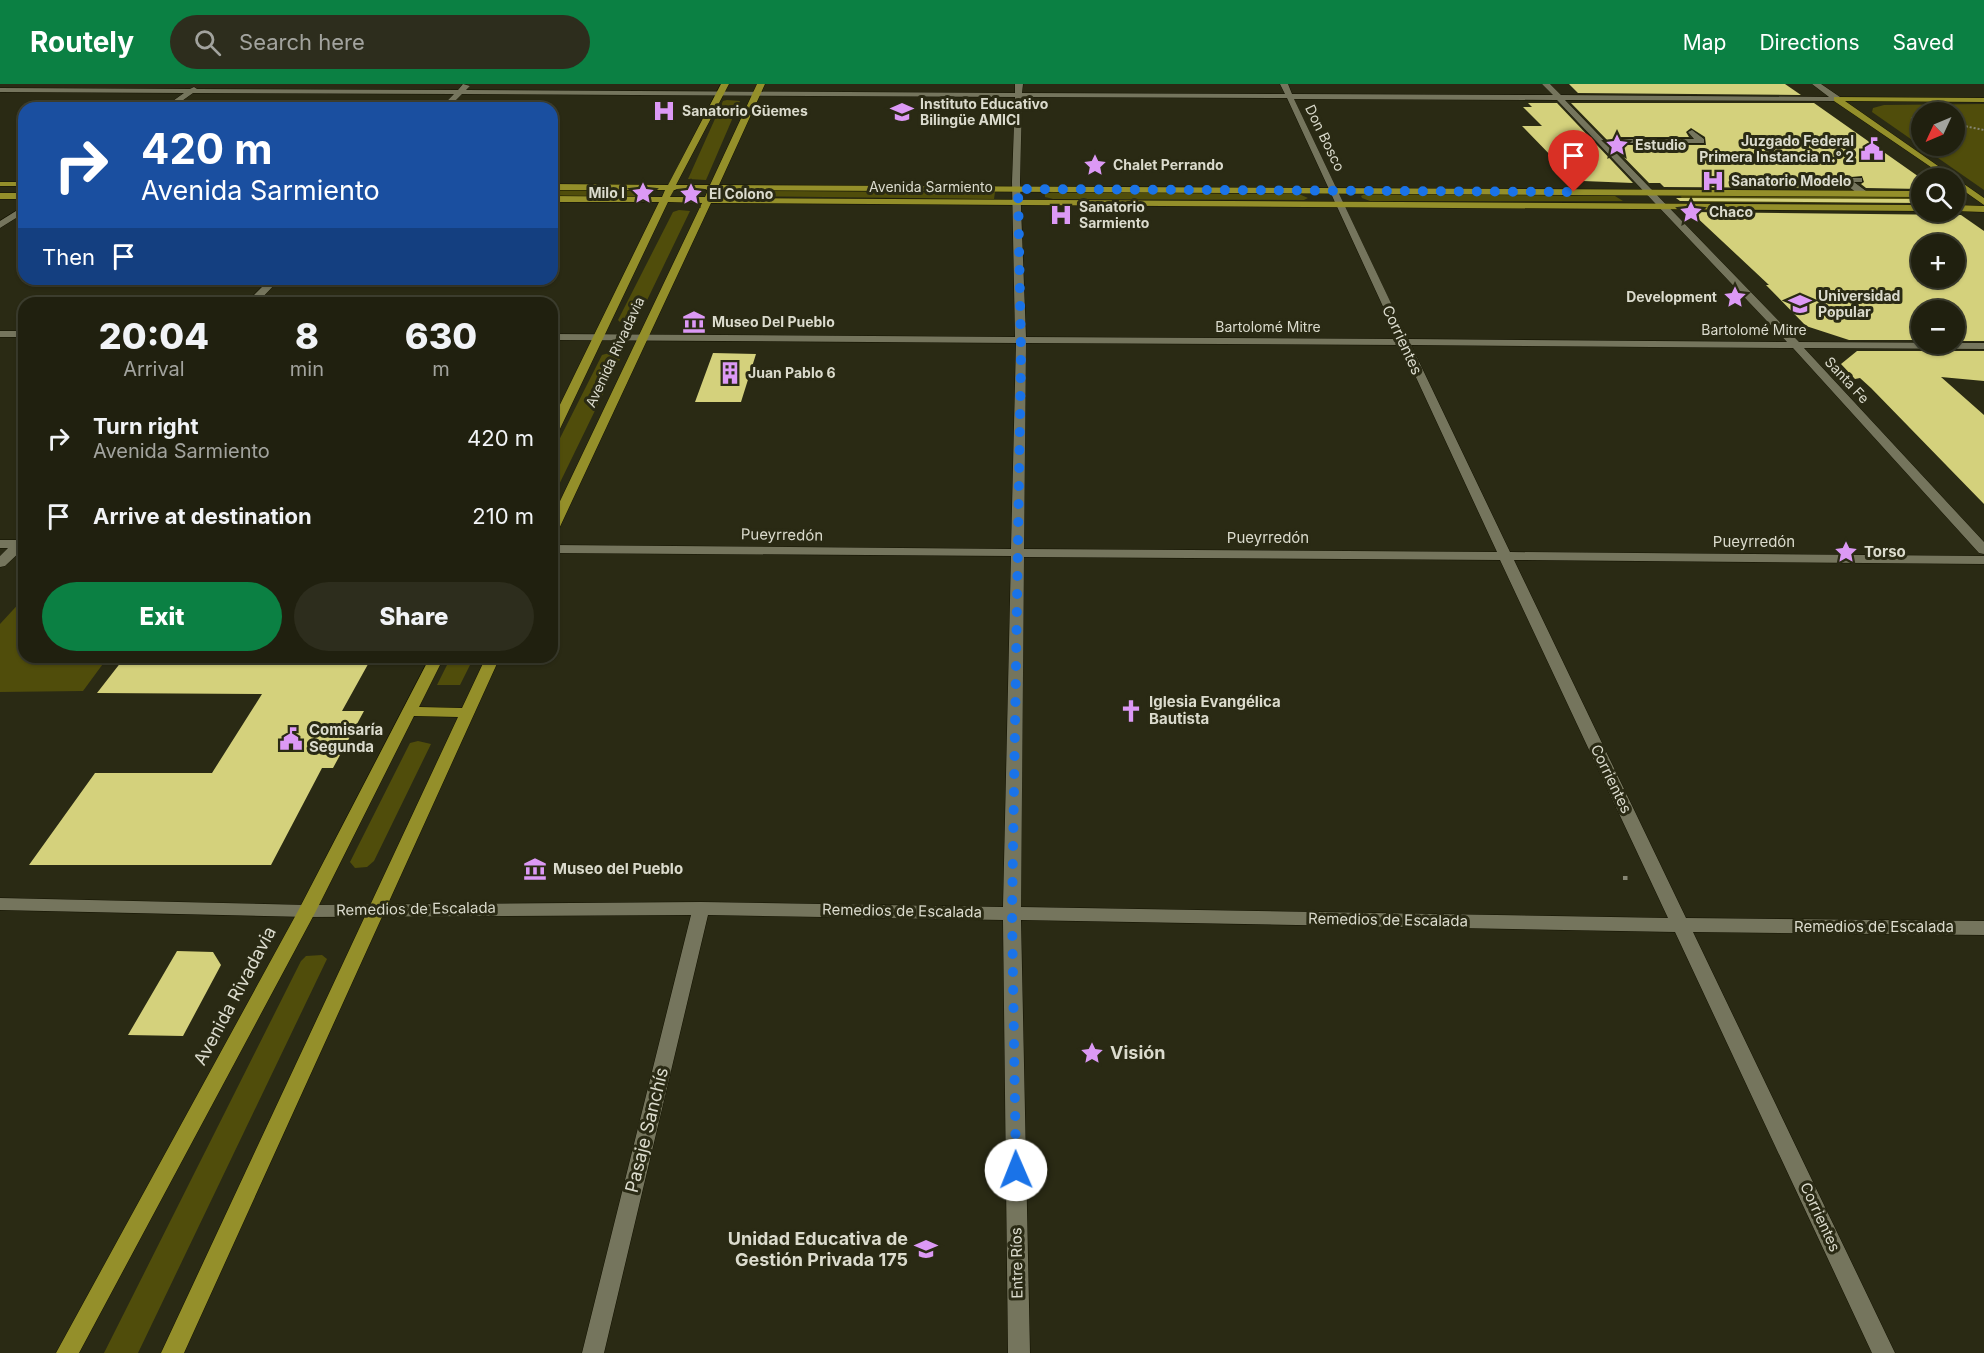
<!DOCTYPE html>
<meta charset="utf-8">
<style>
:root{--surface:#20200f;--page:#2d2d1d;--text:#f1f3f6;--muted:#a2a39e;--line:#3d3e2f;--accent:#0b8043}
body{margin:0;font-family:Inter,sans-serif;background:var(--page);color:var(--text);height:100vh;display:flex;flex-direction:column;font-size:22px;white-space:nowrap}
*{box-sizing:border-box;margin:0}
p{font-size:20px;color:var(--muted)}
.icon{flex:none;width:33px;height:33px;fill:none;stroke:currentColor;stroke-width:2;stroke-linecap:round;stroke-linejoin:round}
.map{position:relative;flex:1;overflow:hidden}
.drawer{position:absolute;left:18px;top:213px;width:540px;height:366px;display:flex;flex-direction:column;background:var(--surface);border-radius:18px;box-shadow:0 2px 4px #0004,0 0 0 2px var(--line)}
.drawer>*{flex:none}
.hud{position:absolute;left:18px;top:18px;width:540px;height:183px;border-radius:18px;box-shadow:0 2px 4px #0004,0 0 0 2px var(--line);background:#1a4fa0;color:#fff;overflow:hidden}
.needle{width:39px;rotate:226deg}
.controls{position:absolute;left:1911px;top:18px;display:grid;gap:12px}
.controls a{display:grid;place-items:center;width:54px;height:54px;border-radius:50%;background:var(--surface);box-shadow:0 2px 4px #0004,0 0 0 2px var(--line);font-size:30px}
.pin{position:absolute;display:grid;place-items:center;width:51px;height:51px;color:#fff;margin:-62px -26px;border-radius:50% 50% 50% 0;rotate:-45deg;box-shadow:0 0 6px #0007}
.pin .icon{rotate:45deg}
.me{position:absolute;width:66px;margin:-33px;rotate:359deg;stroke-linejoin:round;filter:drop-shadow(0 0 4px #0008)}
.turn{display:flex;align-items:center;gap:21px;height:126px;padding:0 24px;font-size:27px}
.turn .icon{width:78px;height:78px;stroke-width:2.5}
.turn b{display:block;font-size:42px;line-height:51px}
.then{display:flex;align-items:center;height:57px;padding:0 24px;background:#0003;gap:12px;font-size:22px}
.eta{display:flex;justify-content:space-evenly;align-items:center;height:102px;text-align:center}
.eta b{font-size:36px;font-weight:800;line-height:42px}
.primary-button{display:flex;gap:12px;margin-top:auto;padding:12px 24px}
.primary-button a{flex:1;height:69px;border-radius:36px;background:var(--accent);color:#fff;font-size:24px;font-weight:800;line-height:69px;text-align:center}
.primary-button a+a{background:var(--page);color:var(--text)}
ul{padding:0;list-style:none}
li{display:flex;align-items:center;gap:18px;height:78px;padding:0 24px}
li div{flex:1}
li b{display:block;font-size:22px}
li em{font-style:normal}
header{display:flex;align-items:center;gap:36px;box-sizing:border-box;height:84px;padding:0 30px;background:var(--accent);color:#fff}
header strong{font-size:28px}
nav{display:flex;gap:33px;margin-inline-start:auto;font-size:21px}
.search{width:420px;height:54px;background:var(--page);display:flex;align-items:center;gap:15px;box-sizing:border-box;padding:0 21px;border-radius:33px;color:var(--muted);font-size:22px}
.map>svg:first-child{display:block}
.green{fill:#504d0b;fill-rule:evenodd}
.building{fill:#d4d17c;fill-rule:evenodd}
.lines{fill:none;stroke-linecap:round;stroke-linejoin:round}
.minor-casing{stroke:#131201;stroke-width:1}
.major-casing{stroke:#131201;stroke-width:1}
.path-far1{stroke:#868674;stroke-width:2;stroke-dasharray:2 2;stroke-linecap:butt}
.path{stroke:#868674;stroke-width:4;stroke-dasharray:4.5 4.5;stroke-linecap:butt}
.minor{fill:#75755d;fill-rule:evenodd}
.major{fill:#948f2a;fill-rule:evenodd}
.route{stroke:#1a73e8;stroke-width:10;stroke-dasharray:0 18}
.labels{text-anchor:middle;stroke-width:6;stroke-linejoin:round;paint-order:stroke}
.far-poi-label{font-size:14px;font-weight:bold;fill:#dbdbcd;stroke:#2a2a14;text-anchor:start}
.far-street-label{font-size:14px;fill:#dbdbcd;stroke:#2a2a14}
.street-label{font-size:15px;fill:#dbdbcd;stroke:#2a2a14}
.poi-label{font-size:15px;font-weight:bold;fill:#dbdbcd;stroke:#2a2a14;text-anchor:start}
.near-street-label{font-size:18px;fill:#dbdbcd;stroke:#2a2a14}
.near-poi-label{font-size:18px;font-weight:bold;fill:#dbdbcd;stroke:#2a2a14;text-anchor:start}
</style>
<header>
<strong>Routely</strong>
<div class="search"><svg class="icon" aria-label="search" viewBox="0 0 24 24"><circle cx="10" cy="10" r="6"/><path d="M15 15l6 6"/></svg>Search here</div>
<nav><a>Map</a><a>Directions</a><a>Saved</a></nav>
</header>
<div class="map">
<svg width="1984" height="1269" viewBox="0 0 1984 1269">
<rect width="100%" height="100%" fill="#2a2a14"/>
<path class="green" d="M 727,16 L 740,17 L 706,96 L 688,95 L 723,17 Z
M 1984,20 L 1984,106 L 1872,28 L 1873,24 L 1884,21 ZM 1922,28 L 1954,28 L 1954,62 L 1922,62 Z
M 552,106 L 648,106 L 651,108 L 650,111 L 643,112 L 552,112 Z
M 734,107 L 995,108 L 994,115 L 729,112 Z
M 1052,108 L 1299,110 L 1308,114 L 1304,116 L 1053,115 L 1045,113 L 1045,110 Z
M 1366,109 L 1615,112 L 1623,117 L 1370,117 L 1362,114 L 1361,112 Z
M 1683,111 L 1921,113 L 1922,119 L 1691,118 L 1680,113 Z
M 679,126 L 690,127 L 637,237 L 620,238 L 618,236 L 673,128 Z
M 609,269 L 620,269 L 622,271 L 552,415 L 552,370 L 602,271 Z
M 24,514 L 24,573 L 108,573 L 83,607 L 0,608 L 0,540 Z
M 451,573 L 474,573 L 460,601 L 437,601 Z
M 418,657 L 431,660 L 374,777 L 367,783 L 355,784 L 350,778 L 410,659 Z
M 322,871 L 327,875 L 138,1269 L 104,1269 L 301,877 L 306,872 Z"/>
<path class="building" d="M 1569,0 L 1785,0 L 1801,11 L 1578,9 Z
M 1528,19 L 1557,19 L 1633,99 L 1583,97 L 1565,78 L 1557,78 L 1522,42 L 1542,42 L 1523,23 L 1532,23 Z
M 1571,19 L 1814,19 L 1922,95 L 1922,105 L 1866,104 L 1861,100 L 1864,98 L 1862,92 L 1840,94 L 1840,99 L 1847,104 L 1664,103 L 1660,99 L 1649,99 ZM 1691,44 L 1705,53 L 1706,61 L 1615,61 L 1609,58 L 1615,53 L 1689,53 L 1686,48 Z
M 1676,114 L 1922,115 L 1922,119 L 1680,117 Z
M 1691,128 L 1961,131 L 1984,147 L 1984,257 L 1954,257 L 1954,226 L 1922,226 L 1922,256 L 1849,256 L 1806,242 L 1766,201 L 1769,201 ZM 1922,160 L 1954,160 L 1954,194 L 1922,194 Z
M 1857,267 L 1984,267 L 1984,297 L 1941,293 L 1984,331 L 1984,420 L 1871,304 L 1860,294 L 1855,295 L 1841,280 Z
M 713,269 L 756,270 L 741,318 L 695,318 Z
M 125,573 L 372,573 L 342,627 L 364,627 L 333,684 L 322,684 L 271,781 L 29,781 L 95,689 L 212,689 L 262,610 L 97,609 Z
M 177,867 L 213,868 L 221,881 L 183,952 L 128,951 Z"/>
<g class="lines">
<g class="minor-casing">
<path id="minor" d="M 463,0 L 470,2 L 466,6 L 1015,9 L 1015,0 L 1023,0 L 1022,9 L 1285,10 L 1280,0 L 1288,0 L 1292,10 L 1553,11 L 1542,0 L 1550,0 L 1561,11 L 1829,13 L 1812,0 L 1821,0 L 1840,13 L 1837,17 L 1565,16 L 1799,258 L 1984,259 L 1984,265 L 1804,264 L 1984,458 L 1984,470 L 1979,469 L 1793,264 L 1411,261 L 1510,468 L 1984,472 L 1984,480 L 1514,476 L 1686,834 L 1984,837 L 1984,851 L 1693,848 L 1895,1269 L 1872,1269 L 1675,848 L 1021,836 L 1030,1269 L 1008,1269 L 1003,836 L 708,831 L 604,1269 L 582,1269 L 691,831 L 307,833 L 0,826 L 0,814 L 307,821 L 701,818 L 1003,823 L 1011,472 L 552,469 L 552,461 L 1011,465 L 1016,259 L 552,256 L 552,250 L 1015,253 L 1012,98 L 1015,13 L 462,10 L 448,24 L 440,24 L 454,10 L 193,9 L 172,24 L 163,24 L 184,9 L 0,8 L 0,4 L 190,5 L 194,3 L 197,5 L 458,6 ZM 1022,13 L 1287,14 L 1398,255 L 1026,253 L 1020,98 ZM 1294,15 L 1557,16 L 1787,258 L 1408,255 ZM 1026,259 L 1401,261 L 1497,468 L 1024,465 ZM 1024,473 L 1500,476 L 1668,834 L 1021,823 Z
M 1692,46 L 1704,55 L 1704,59 L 1615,59 L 1611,57 L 1615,55 L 1694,55 L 1688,48 Z
M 1845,94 L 1862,94 L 1862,98 L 1854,98 L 1866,107 L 1866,111 L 1860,111 L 1842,98 L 1841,96 Z
M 24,122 L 24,129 L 0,144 L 0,137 Z
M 270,195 L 280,195 L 257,219 L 246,219 Z
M 0,247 L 24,247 L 24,253 L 0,253 Z
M 24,451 L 24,464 L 5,482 L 0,483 L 0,472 L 8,464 L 0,464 L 0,456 L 16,456 Z"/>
</g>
<g class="major-casing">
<path id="major" d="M 721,0 L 729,0 L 676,101 L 710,101 L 757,0 L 765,0 L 719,101 L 1922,107 L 1922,113 L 716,106 L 713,114 L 1922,121 L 1922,127 L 711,119 L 558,447 L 552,451 L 552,434 L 702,119 L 668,118 L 558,349 L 552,352 L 552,337 L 659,118 L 552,118 L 552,112 L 662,113 L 665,106 L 552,106 L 552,100 L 668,101 ZM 674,106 L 708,106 L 705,113 L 670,113 Z
M 1834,13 L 1984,14 L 1984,18 L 1845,17 L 1984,114 L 1984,121 L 1954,100 L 1954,94 L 1947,94 L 1834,17 Z
M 0,98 L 24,98 L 24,102 L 0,102 Z
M 0,109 L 24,109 L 24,115 L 0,115 Z
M 1954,121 L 1984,122 L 1984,128 L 1954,127 Z
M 430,573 L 444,573 L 419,623 L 462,624 L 486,573 L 500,573 L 184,1269 L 161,1269 L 458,633 L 414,632 L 316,827 L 79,1269 L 56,1269 L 298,827 Z"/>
</g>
<path class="path-far1" d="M 1913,34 L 1911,35 L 1921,39
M 1954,40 L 1984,46"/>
<path class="path" d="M 1623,794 L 1631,794"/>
<use href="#minor" class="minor"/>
<use href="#major" class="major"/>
</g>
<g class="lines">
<path class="route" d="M 1016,1086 L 1012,829 L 1021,270 L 1018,105 L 1574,108"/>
</g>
<defs>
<g id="hospital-bare" transform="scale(1.8)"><path d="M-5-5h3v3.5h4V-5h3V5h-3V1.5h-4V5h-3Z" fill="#dc99f5" stroke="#2a2a14" stroke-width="2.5" paint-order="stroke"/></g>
<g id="school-bare" transform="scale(1.8)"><path d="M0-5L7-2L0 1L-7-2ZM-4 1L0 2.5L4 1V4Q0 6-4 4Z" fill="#dc99f5" stroke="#2a2a14" stroke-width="2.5" paint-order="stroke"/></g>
<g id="sight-bare" transform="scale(1.8)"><path d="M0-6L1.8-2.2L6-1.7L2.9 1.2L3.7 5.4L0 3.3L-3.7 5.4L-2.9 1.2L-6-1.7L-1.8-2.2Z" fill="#dc99f5" stroke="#2a2a14" stroke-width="2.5" paint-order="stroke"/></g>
<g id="civic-bare" transform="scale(1.8)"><path d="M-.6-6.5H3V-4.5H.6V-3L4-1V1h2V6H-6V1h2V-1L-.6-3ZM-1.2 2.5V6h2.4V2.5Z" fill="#dc99f5" stroke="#2a2a14" stroke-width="2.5" paint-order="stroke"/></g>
<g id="university-bare" transform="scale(1.8)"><path d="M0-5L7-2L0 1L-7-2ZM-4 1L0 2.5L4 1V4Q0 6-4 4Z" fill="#dc99f5" stroke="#2a2a14" stroke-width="2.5" paint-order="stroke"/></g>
<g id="museum-bare" transform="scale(1.8)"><path d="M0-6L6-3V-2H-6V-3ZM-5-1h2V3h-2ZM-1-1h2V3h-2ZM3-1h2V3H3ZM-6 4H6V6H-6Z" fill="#dc99f5" stroke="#2a2a14" stroke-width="2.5" paint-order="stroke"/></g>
<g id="building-bare" transform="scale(1.8)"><path d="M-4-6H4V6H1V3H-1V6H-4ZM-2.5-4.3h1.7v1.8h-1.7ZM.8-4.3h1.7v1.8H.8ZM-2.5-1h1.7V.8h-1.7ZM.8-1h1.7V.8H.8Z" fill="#dc99f5" stroke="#2a2a14" stroke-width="2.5" paint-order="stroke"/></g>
<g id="church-bare" transform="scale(1.8)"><path d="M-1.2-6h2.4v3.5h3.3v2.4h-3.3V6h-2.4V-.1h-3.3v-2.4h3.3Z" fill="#dc99f5" stroke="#2a2a14" stroke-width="2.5" paint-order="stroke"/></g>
</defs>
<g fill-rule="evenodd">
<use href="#hospital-bare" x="664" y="27"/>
<use href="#school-bare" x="902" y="28"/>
<use href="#sight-bare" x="1617" y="61"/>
<use href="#civic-bare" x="1872" y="65"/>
<use href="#sight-bare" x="1095" y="81"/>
<use href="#hospital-bare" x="1713" y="97"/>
<use href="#sight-bare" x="643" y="109"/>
<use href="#sight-bare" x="691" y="110"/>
<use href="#sight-bare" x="1691" y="128"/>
<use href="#hospital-bare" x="1061" y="131"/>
<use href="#sight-bare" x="1735" y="213"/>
<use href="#university-bare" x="1800" y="220"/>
<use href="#museum-bare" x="694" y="238"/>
<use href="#building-bare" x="730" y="289"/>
<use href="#sight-bare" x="1846" y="468"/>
<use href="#church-bare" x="1131" y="627"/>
<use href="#civic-bare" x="291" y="655"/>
<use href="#museum-bare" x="535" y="785"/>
<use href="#sight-bare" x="1092" y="969"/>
<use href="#school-bare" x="926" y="1165"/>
</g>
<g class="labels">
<g class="far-poi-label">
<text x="920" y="25">Instituto Educativo<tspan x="920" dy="16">Bilingüe AMICI</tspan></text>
<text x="682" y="32">Sanatorio Güemes</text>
<text x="1854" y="62" text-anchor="end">Juzgado Federal<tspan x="1854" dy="16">Primera Instancia n.° 2</tspan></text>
<text x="1635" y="66">Estudio</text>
<text x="1113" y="86">Chalet Perrando</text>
<text x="1731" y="102">Sanatorio Modelo</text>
<text x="625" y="114" text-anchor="end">Milo I</text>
<text x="709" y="115">El Colono</text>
<text x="1079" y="128">Sanatorio<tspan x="1079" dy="16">Sarmiento</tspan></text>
<text x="1709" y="133">Chaco</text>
<text x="1818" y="217">Universidad<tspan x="1818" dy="16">Popular</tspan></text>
<text x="1717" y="218" text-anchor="end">Development</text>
<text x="712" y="243">Museo Del Pueblo</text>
<text x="748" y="294">Juan Pablo 6</text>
</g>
<g class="far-street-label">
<text transform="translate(1325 54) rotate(64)" y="5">Don Bosco</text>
<text x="931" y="108">Avenida Sarmiento</text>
<text x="1268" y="248">Bartolomé Mitre</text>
<text x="1754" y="251">Bartolomé Mitre</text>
<text transform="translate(615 268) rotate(-65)" y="5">Avenida Rivadavia</text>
<text transform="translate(1847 296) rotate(47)" y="5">Santa Fe</text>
</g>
<g class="street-label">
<text transform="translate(1402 256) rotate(65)" y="5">Corrientes</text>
<text transform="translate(782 451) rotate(1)" y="5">Pueyrredón</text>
<text x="1268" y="459">Pueyrredón</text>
<text x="1754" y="463">Pueyrredón</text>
<text transform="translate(1611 695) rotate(64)" y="5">Corrientes</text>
<text transform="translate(416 825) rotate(-1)" y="5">Remedios de Escalada</text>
<text transform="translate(902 827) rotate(1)" y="5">Remedios de Escalada</text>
<text transform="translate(1388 836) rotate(1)" y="5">Remedios de Escalada</text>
<text x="1874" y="848">Remedios de Escalada</text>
<text transform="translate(1820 1133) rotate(65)" y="5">Corrientes</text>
<text transform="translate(1017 1179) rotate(-91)" y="5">Entre Ríos</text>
</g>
<g class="poi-label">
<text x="1864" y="473">Torso</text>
<text x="1149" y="623">Iglesia Evangélica<tspan x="1149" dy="17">Bautista</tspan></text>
<text x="309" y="651">Comisaría<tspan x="309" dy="17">Segunda</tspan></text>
<text x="553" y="790">Museo del Pueblo</text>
</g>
<g class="near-street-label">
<text transform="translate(235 912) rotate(-62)" y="6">Avenida Rivadavia</text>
<text transform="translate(647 1046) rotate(-76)" y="6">Pasaje Sanchís</text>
</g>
<g class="near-poi-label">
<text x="1110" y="975">Visión</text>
<text x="908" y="1161" text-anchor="end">Unidad Educativa de<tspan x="908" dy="21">Gestión Privada 175</tspan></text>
</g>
</g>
</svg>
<div class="controls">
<a><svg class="needle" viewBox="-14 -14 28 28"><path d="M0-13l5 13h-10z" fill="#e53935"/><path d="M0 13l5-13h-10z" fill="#a2a39e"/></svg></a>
<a><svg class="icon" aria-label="search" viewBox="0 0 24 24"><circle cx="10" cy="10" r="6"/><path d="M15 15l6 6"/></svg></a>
<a>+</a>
<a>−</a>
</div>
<div class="pin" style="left:1574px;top:108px;background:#d93025"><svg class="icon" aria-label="arrive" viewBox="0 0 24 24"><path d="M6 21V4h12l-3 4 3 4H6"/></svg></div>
<svg class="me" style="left:1016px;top:1086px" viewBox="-20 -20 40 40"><circle r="19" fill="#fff"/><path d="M0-13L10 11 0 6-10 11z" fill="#1a73e8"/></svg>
<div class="hud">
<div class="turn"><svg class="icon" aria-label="right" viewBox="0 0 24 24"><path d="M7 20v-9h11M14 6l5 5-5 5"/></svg><div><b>420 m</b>Avenida Sarmiento</div></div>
<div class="then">Then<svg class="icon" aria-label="arrive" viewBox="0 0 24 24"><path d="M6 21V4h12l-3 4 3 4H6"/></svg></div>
</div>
<section class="drawer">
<div class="eta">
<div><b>20:04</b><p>Arrival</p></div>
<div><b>8</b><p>min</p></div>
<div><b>630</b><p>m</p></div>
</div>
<ul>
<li><svg class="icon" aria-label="right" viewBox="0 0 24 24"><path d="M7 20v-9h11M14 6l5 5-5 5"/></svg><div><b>Turn right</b><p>Avenida Sarmiento</p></div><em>420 m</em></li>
<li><svg class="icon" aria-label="arrive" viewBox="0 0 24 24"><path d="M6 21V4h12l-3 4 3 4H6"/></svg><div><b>Arrive at destination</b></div><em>210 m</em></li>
</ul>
<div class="primary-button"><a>Exit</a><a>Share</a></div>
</section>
</div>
